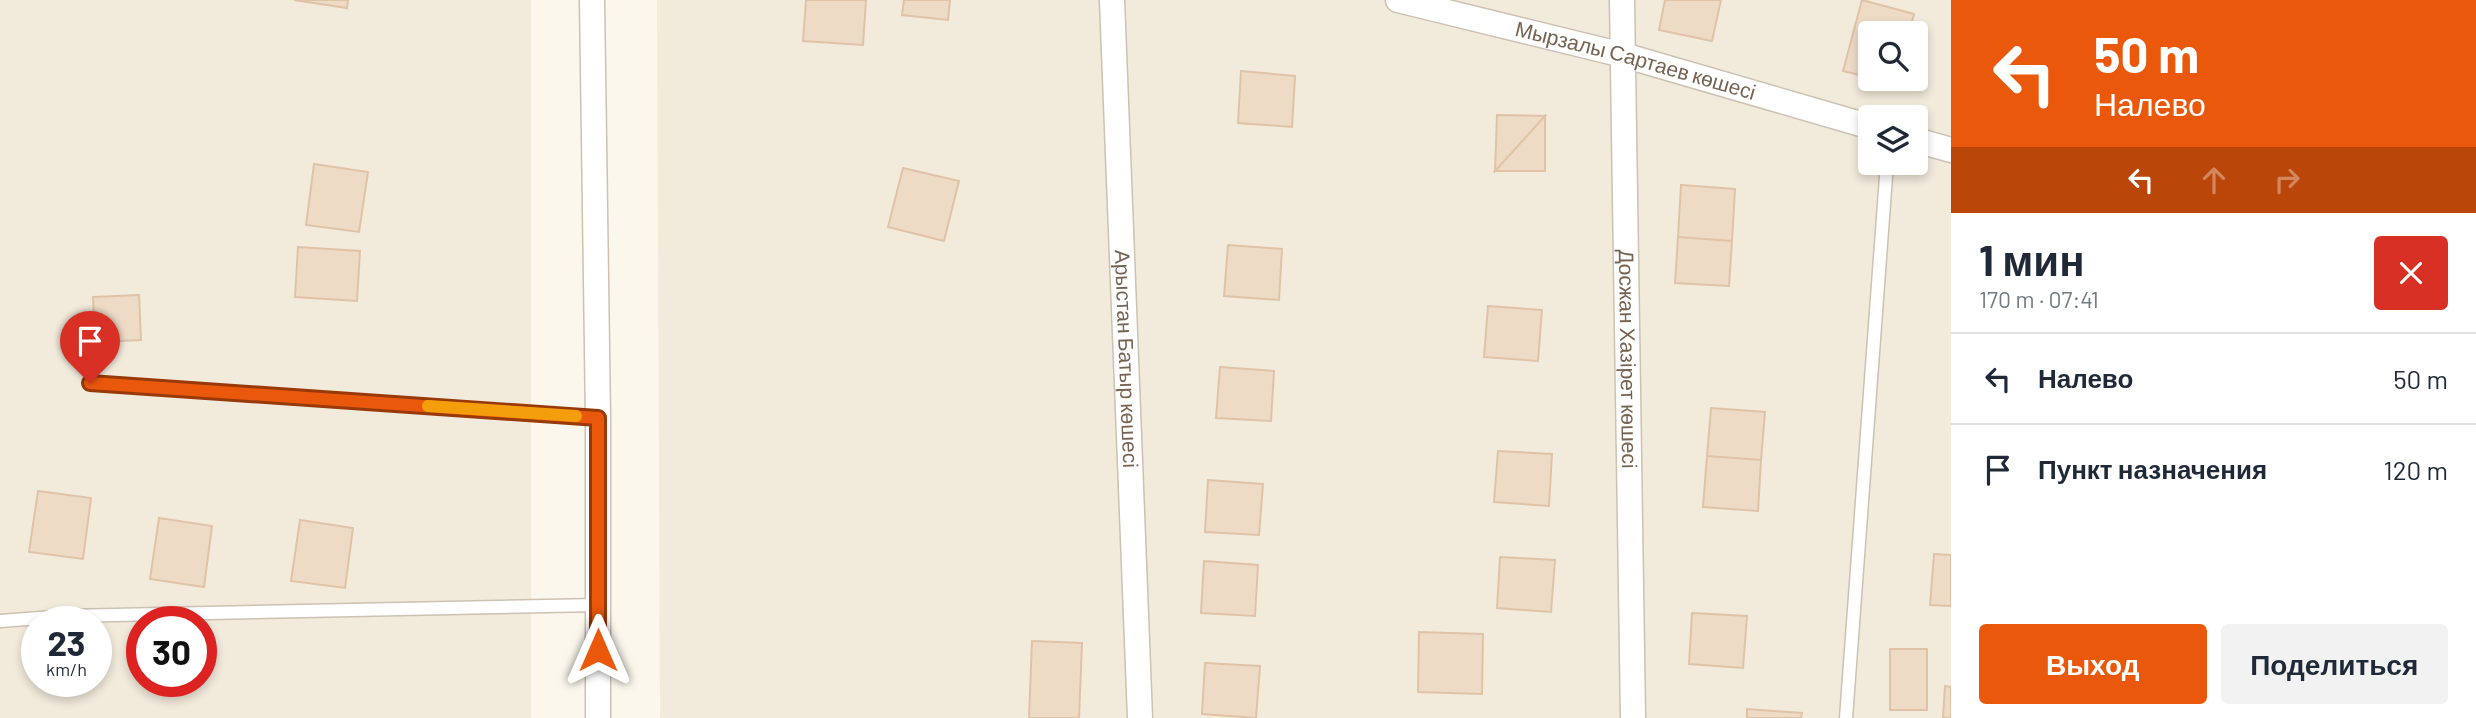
<!DOCTYPE html>
<html lang="ru">
<meta charset="utf-8">
<style>
:root{--surface:#fff;--page:#f2f2f3;--text:#1f2937;--muted:#747a83;--line:#e0e1e3;--accent:#ea580c}
body{margin:0;font-family:Barlow,sans-serif;background:var(--page);color:var(--text);height:100vh;display:flex;flex-direction:column;font-size:26px;white-space:nowrap}
*{box-sizing:border-box;margin:0}
p{font-size:23px;color:var(--muted)}
.icon{flex:none;width:38px;height:38px;fill:none;stroke:currentColor;stroke-width:2;stroke-linecap:round;stroke-linejoin:round}
.map{position:relative;flex:1;overflow:hidden}
.details{display:flex;flex-direction:column;background:var(--surface);width:525px}
.details>*{flex:none}
.guide{background:#ea580c;color:#fff;overflow:hidden}
.controls{position:absolute;left:1858px;top:21px;display:grid;gap:14px}
.controls a{display:grid;place-items:center;width:70px;height:70px;border-radius:7px;background:var(--surface);box-shadow:0 4px 10px #0003;font-size:35px}
.speed{position:absolute;left:21px;top:606px;display:flex;gap:14px;font-size:35px;font-weight:700;text-align:center}
.speed>*{display:grid;place-content:center;width:91px;height:91px;border-radius:50%;background:var(--surface);box-shadow:0 4px 10px #0003;line-height:1}
.speed small{font-size:18px;font-weight:400}
.speed .limit{border:10px solid #d22;background:#fff;color:#111}
.pin{position:absolute;display:grid;place-items:center;width:60px;height:60px;color:#fff;margin:-72px -30px;border-radius:50% 50% 50% 0;rotate:-45deg;box-shadow:0 0 7px #0007}
.pin .icon{rotate:45deg}
.me{position:absolute;width:77px;margin:-38px;rotate:0deg;stroke-linejoin:round;filter:drop-shadow(0 0 5px #0008)}
.turn{display:flex;align-items:center;gap:24px;height:147px;padding:0 28px;font-size:32px}
.turn .icon{width:91px;height:91px;stroke-width:2.5}
.turn b{display:block;font-size:49px;line-height:60px}
.lanes{display:flex;align-items:center;height:66px;padding:0 28px;background:#0003;justify-content:center;gap:35px;direction:ltr}
.lanes .off{opacity:.35}
.round{display:grid;place-items:center;flex:none;width:74px;height:74px;border-radius:7px;background:var(--page)}
.head{display:flex;align-items:center;justify-content:space-between;height:119px;padding:0 28px}
h1{font-size:42px;font-weight:700;line-height:52px}
.button{display:flex;gap:14px;margin-top:auto;padding:14px 28px}
.button a{flex:1;height:80px;border-radius:7px;background:var(--accent);color:#fff;font-size:28px;font-weight:700;line-height:80px;text-align:center}
.button a+a{background:var(--page);color:var(--text)}
ul{padding:0;list-style:none}
li{display:flex;align-items:center;gap:21px;height:91px;padding:0 28px;border-top:2px solid var(--line)}
li div{flex:1}
li b{display:block;font-size:26px}
li em{font-style:normal}
main{display:flex;flex:1;min-height:0}
.map>svg:first-child{display:block}
.residential{fill:#f2eadb;fill-rule:evenodd}
.building{fill:#eedbc6;stroke:#e0c3a7;stroke-width:2}
.lines{fill:none;stroke-linecap:round;stroke-linejoin:round}
.service-casing{stroke:#cdc1b2;stroke-width:15}
.minor-casing{stroke:#cdc1b2;stroke-width:27}
.service{stroke:#fff;stroke-width:12}
.minor{stroke:#fff;stroke-width:24}
.route-casing{stroke:#983908;stroke-width:18}
.route{stroke:#ea580c;stroke-width:12}
.slow{stroke:#f59e0b;stroke-width:12}
.labels{text-anchor:middle;stroke-width:6;stroke-linejoin:round;paint-order:stroke}
.street-label{font-size:21px;fill:#756250;stroke:#fefbf2}
</style>
<main>
<div class="map">
<svg width="1951" height="718" viewBox="0 0 1951 718">
<rect width="100%" height="100%" fill="#fbf7ec"/>
<path class="residential" d="M 0,0 L 531,0 L 531,718 L 0,718 ZM 37,621 L 96,621 L 96,681 L 37,681 ZM 142,621 L 201,621 L 201,681 L 142,681 Z
M 657,0 L 1951,0 L 1951,718 L 660,718 ZM 1871,33 L 1916,33 L 1916,79 L 1871,79 ZM 1871,117 L 1916,117 L 1916,163 L 1871,163 Z"/>
<path class="building" d="M 294,0 L 348,0 L 347,8 Z
M 806,0 L 866,0 L 863,45 L 803,41 Z
M 904,0 L 950,0 L 948,20 L 902,15 Z
M 1665,0 L 1721,0 L 1712,41 L 1659,30 Z
M 1862,0 L 1914,14 L 1909,33 L 1871,33 L 1871,78 L 1843,71 Z
M 1241,71 L 1295,76 L 1292,127 L 1238,123 Z
M 1497,115 L 1545,116 L 1495,171 Z
M 1545,116 L 1545,171 L 1495,171 Z
M 314,164 L 368,172 L 359,232 L 306,225 Z
M 903,168 L 959,181 L 944,241 L 888,227 Z
M 1681,185 L 1735,189 L 1732,241 L 1678,237 Z
M 1678,237 L 1732,241 L 1729,286 L 1675,283 Z
M 1228,245 L 1282,249 L 1279,300 L 1224,296 Z
M 298,247 L 360,251 L 357,301 L 295,297 Z
M 139,295 L 141,340 L 95,342 L 93,297 Z
M 1488,306 L 1542,310 L 1538,361 L 1484,357 Z
M 1220,367 L 1274,371 L 1271,421 L 1216,418 Z
M 1711,408 L 1765,412 L 1761,460 L 1707,456 Z
M 1498,451 L 1552,454 L 1549,506 L 1494,502 Z
M 1707,456 L 1761,460 L 1758,511 L 1703,507 Z
M 1208,480 L 1263,484 L 1259,535 L 1205,532 Z
M 38,491 L 91,498 L 83,559 L 29,552 Z
M 159,518 L 212,526 L 204,587 L 150,579 Z
M 300,520 L 353,528 L 345,588 L 291,581 Z
M 1934,554 L 1951,555 L 1951,606 L 1930,605 Z
M 1500,557 L 1555,560 L 1551,612 L 1497,608 Z
M 1204,561 L 1258,565 L 1255,616 L 1201,613 Z
M 1692,613 L 1747,616 L 1743,668 L 1689,664 Z
M 1419,632 L 1483,634 L 1482,694 L 1418,692 Z
M 1032,641 L 1082,643 L 1079,718 L 1029,718 Z
M 1890,649 L 1927,649 L 1927,710 L 1890,710 Z
M 1205,663 L 1260,666 L 1256,718 L 1202,714 Z
M 1945,686 L 1951,687 L 1951,718 L 1943,718 Z
M 1747,709 L 1802,713 L 1801,718 L 1747,718 Z"/>
<g class="lines">
<g class="service-casing">
<path id="service" d="M 90,383 L 598,418
M 0,621 L 66,616 L 598,605
M 1846,718 L 1887,163"/>
</g>
<g class="minor-casing">
<g id="minor">
<path d="M 592,0 L 598,418 L 598,718"/>
<path id="s1" d="M 1112,0 L 1140,718"/>
<path id="s2" d="M 1398,0 L 1623,55 L 1871,127"/>
<path id="s3" d="M 1622,0 L 1633,718"/>
<path d="M 1916,140 L 1951,150"/>
</g>
</g>
<use href="#service" class="service"/>
<use href="#minor" class="minor"/>
</g>
<g class="lines">
<g class="route-casing">
<path id="route" d="M 90,383 L 598,418 L 598,650"/>
</g>
<use href="#route" class="route"/>
<path class="slow" d="M 428,406 L 576,416"/>
</g>
<g class="labels">
<g class="street-label">
<text dy="7" stroke="none"><textPath href="#s2" startOffset="245">Мырзалы Сартаев көшесі</textPath></text>
<text dy="7" stroke="none"><textPath href="#s1" startOffset="359">Арыстан Батыр көшесі</textPath></text>
<text dy="7" stroke="none"><textPath href="#s3" startOffset="359">Досжан Хазірет көшесі</textPath></text>
</g>
</g>
</svg>
<div class="controls">
<a><svg class="icon" aria-label="search" viewBox="0 0 24 24"><circle cx="10" cy="10" r="6"/><path d="M15 15l6 6"/></svg></a>
<a><svg class="icon" aria-label="layers" viewBox="0 0 24 24"><path d="M12 4l9 5-9 5-9-5zM3 14l9 5 9-5"/></svg></a>
</div>
<div class="speed"><div>23<small>km/h</small></div><div class="limit">30</div></div>
<div class="pin" style="left:90px;top:383px;background:#d93025"><svg class="icon" aria-label="arrive" viewBox="0 0 24 24"><path d="M6 21V4h12l-3 4 3 4H6"/></svg></div>
<svg class="me" style="left:598px;top:650px" viewBox="-20 -20 40 40"><path d="M0-17L14 15 0 8-14 15z" fill="#ea580c" stroke="#fff" stroke-width="4"/></svg>
</div>
<section class="details">
<div class="guide">
<div class="turn"><svg class="icon" aria-label="left" viewBox="0 0 24 24"><path d="M17 20v-9H6M10 6l-5 5 5 5"/></svg><div><b>50 m</b>Налево</div></div>
<div class="lanes"><svg class="icon" aria-label="left" viewBox="0 0 24 24"><path d="M17 20v-9H6M10 6l-5 5 5 5"/></svg><svg class="icon off" aria-label="ahead" viewBox="0 0 24 24"><path d="M12 20V5M6 11l6-6 6 6"/></svg><svg class="icon off" aria-label="right" viewBox="0 0 24 24"><path d="M7 20v-9h11M14 6l5 5-5 5"/></svg></div>
</div>
<div class="head"><div><h1>1 мин</h1><p>170 m · 07:41</p></div><a class="round" style="background:#d93025;color:#fff"><svg class="icon" aria-label="close" viewBox="0 0 24 24"><path d="M6 6l12 12M18 6L6 18"/></svg></a></div>
<ul>
<li><svg class="icon" aria-label="left" viewBox="0 0 24 24"><path d="M17 20v-9H6M10 6l-5 5 5 5"/></svg><div><b>Налево</b></div><em>50 m</em></li>
<li><svg class="icon" aria-label="arrive" viewBox="0 0 24 24"><path d="M6 21V4h12l-3 4 3 4H6"/></svg><div><b>Пункт назначения</b></div><em>120 m</em></li>
</ul>
<div class="button"><a>Выход</a><a>Поделиться</a></div>
</section>
</main>
